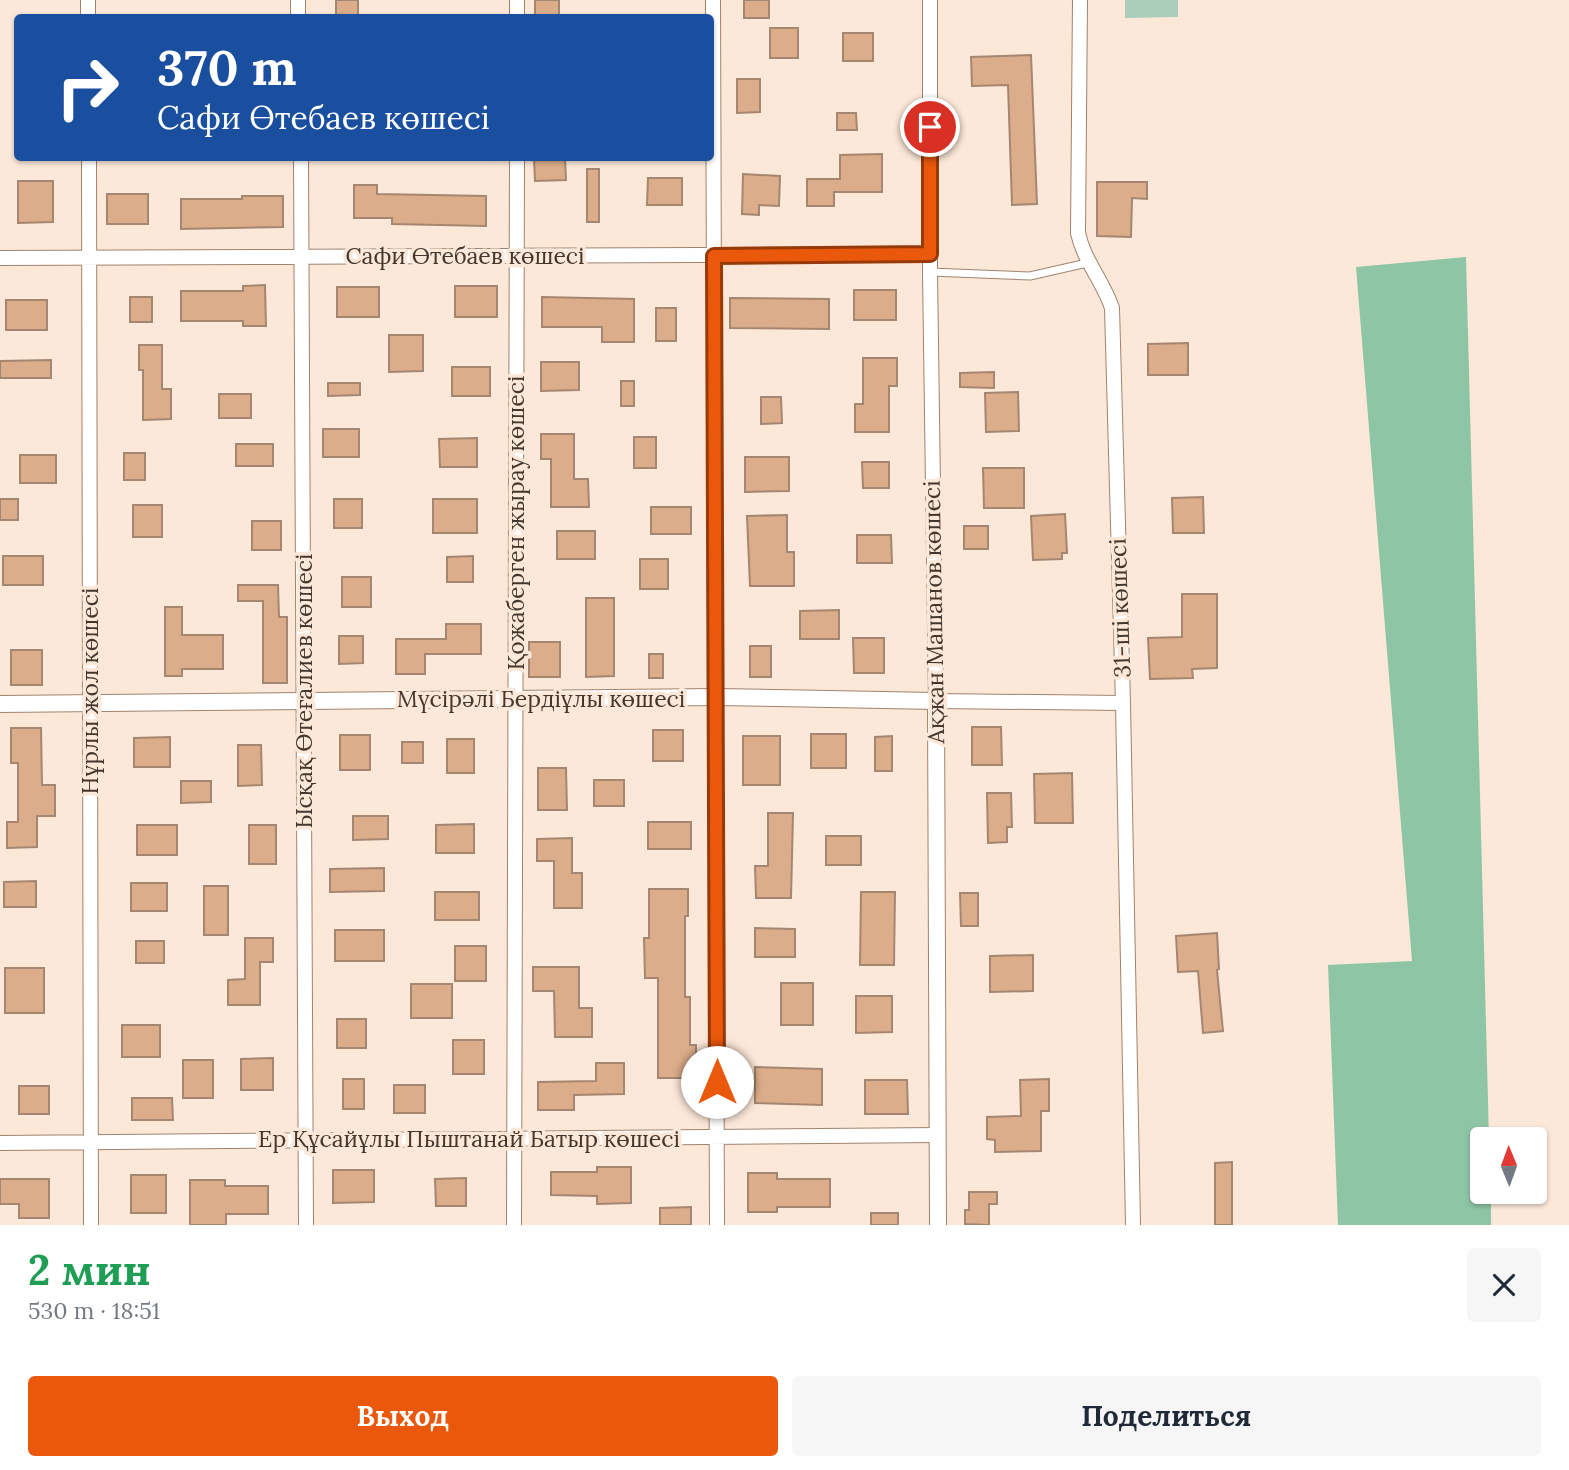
<!DOCTYPE html>
<html lang="ru">
<meta charset="utf-8">
<style>
:root{--surface:#fff;--page:#f6f6f7;--text:#1f2937;--muted:#747a83;--accent:#ea580c}
body{margin:0;font-family:Lora,serif;background:var(--page);color:var(--text);height:100vh;display:flex;flex-direction:column;font-size:26px;white-space:nowrap}
*{box-sizing:border-box;margin:0}
p{font-size:23px;color:var(--muted)}
.icon{flex:none;width:38px;height:38px;fill:none;stroke:currentColor;stroke-width:2;stroke-linecap:round;stroke-linejoin:round}
.map{position:relative;height:1225px;overflow:hidden}
.sheet{display:flex;flex-direction:column;background:var(--surface);flex:1}
.sheet>*{flex:none}
.guide{position:absolute;left:14px;top:14px;width:700px;height:147px;border-radius:7px;box-shadow:0 2px 5px #0004;background:#1a4fa0;color:#fff;overflow:hidden}
.needle{width:46px;rotate:359deg}
.buttons{position:absolute;left:1470px;top:1127px;display:grid;gap:14px}
.buttons a{display:grid;place-items:center;width:77px;height:77px;border-radius:7px;background:var(--surface);box-shadow:0 2px 5px #0004;font-size:35px}
.pin{position:absolute;display:grid;place-items:center;width:60px;height:60px;color:#fff;margin:-30px;border:4px solid #fff;border-radius:50%;box-shadow:0 2px 7px #0007}
.me{position:absolute;width:77px;margin:-38px;rotate:0deg;stroke-linejoin:round;filter:drop-shadow(0 0 5px #0008)}
.turn{display:flex;align-items:center;gap:24px;height:147px;padding:0 28px;font-size:32px}
.turn .icon{width:91px;height:91px;stroke-width:2.5}
.turn b{display:block;font-size:49px;line-height:60px}
.round{display:grid;place-items:center;flex:none;width:74px;height:74px;border-radius:7px;background:var(--page)}
.summary{display:flex;align-items:center;justify-content:space-between;height:119px;padding:0 28px}
h1{font-size:42px;font-weight:700;line-height:52px;color:#1e9e55}
.primary-button{display:flex;gap:14px;margin-top:auto;padding:14px 28px}
.primary-button a{flex:1;height:80px;border-radius:7px;background:var(--accent);color:#fff;font-size:28px;font-weight:700;line-height:80px;text-align:center}
.primary-button a+a{background:var(--page);color:var(--text)}
.map>svg:first-child{display:block}
.green{fill:#aacdb7}
.forest{fill:#8ec5a4}
.building{fill:#dcad8a;stroke:#a58670;stroke-width:2}
.lines{fill:none;stroke-linecap:round;stroke-linejoin:round}
.service-casing{stroke:#a1836c;stroke-width:9}
.minor-casing{stroke:#a1836c;stroke-width:16}
.tertiary-casing{stroke:#a1836c;stroke-width:18}
.service{stroke:#fff;stroke-width:7}
.minor{stroke:#fff;stroke-width:14}
.tertiary{stroke:#fff;stroke-width:16}
.route-casing{stroke:#983908;stroke-width:18}
.route{stroke:#ea580c;stroke-width:12}
.labels{text-anchor:middle;stroke-width:7;stroke-linejoin:round;paint-order:stroke}
.street-label{font-size:23px;fill:#43362c;stroke:#fce8d9}
</style>
<div class="map">
<svg width="1569" height="1225" viewBox="0 0 1569 1225">
<rect width="100%" height="100%" fill="#fce8d9"/>
<path class="green" d="M 1125,0 L 1178,0 L 1178,17 L 1125,18 Z"/>
<path class="forest" d="M 1466,257 L 1489,1139 L 1482,1139 L 1482,1192 L 1491,1192 L 1491,1225 L 1338,1225 L 1328,965 L 1412,961 L 1356,267 Z"/>
<path class="building" d="M 336,0 L 358,0 L 358,16 L 336,16 Z
M 535,0 L 559,0 L 559,18 L 535,18 Z
M 744,0 L 769,0 L 769,18 L 744,18 Z
M 770,28 L 798,28 L 798,58 L 770,58 Z
M 843,33 L 873,33 L 873,61 L 843,61 Z
M 1031,55 L 1037,204 L 1012,205 L 1008,85 L 972,86 L 971,57 Z
M 737,79 L 760,79 L 760,112 L 737,113 Z
M 837,113 L 856,113 L 857,130 L 837,130 Z
M 882,154 L 882,192 L 834,192 L 834,206 L 807,206 L 807,179 L 840,179 L 840,155 Z
M 534,158 L 565,158 L 566,180 L 535,181 Z
M 587,169 L 599,169 L 599,222 L 587,222 Z
M 743,174 L 780,176 L 779,206 L 759,205 L 759,215 L 742,214 Z
M 648,178 L 682,178 L 682,205 L 647,205 Z
M 18,181 L 53,181 L 53,222 L 18,223 Z
M 1097,182 L 1147,182 L 1147,199 L 1132,198 L 1131,237 L 1097,236 Z
M 354,185 L 377,185 L 377,194 L 486,196 L 486,226 L 392,224 L 392,218 L 354,218 Z
M 107,194 L 148,194 L 148,224 L 107,224 Z
M 242,196 L 283,196 L 283,227 L 181,229 L 181,199 L 242,199 Z
M 265,285 L 266,326 L 243,326 L 243,321 L 181,321 L 181,291 L 243,291 L 243,286 Z
M 455,286 L 497,286 L 497,317 L 455,317 Z
M 337,287 L 379,287 L 379,317 L 337,317 Z
M 854,290 L 896,290 L 896,320 L 854,320 Z
M 130,297 L 152,297 L 152,322 L 130,322 Z
M 542,297 L 634,299 L 634,342 L 602,342 L 602,327 L 542,327 Z
M 730,298 L 829,299 L 829,329 L 730,328 Z
M 6,300 L 47,300 L 47,330 L 6,330 Z
M 656,308 L 676,308 L 676,341 L 656,341 Z
M 389,335 L 423,335 L 423,371 L 389,372 Z
M 1188,343 L 1188,375 L 1148,375 L 1148,344 Z
M 139,345 L 162,345 L 162,389 L 171,389 L 171,419 L 143,420 L 143,370 L 139,370 Z
M 863,358 L 897,358 L 897,386 L 889,386 L 889,432 L 855,432 L 855,404 L 863,404 Z
M 51,360 L 51,378 L 0,378 L 0,361 Z
M 541,362 L 579,362 L 579,390 L 541,391 Z
M 452,367 L 490,367 L 490,396 L 452,396 Z
M 994,372 L 994,388 L 960,387 L 960,373 Z
M 621,381 L 634,381 L 634,406 L 621,406 Z
M 328,383 L 360,383 L 360,395 L 328,396 Z
M 1018,392 L 1019,431 L 986,432 L 985,393 Z
M 219,394 L 251,394 L 251,418 L 219,418 Z
M 761,397 L 781,397 L 782,423 L 761,424 Z
M 323,429 L 359,429 L 359,457 L 323,457 Z
M 541,434 L 574,434 L 574,479 L 588,479 L 589,507 L 551,507 L 551,459 L 541,459 Z
M 634,437 L 656,437 L 656,468 L 634,468 Z
M 477,438 L 477,467 L 440,467 L 439,439 Z
M 236,444 L 273,444 L 273,466 L 236,466 Z
M 124,453 L 145,453 L 145,480 L 124,480 Z
M 20,455 L 56,455 L 56,483 L 20,483 Z
M 745,457 L 789,457 L 789,491 L 745,492 Z
M 862,462 L 889,462 L 889,488 L 863,488 Z
M 983,468 L 1024,468 L 1024,508 L 984,508 Z
M 1203,497 L 1204,533 L 1173,533 L 1172,498 Z
M 0,499 L 18,499 L 18,520 L 0,520 Z
M 334,499 L 362,499 L 362,528 L 334,528 Z
M 433,499 L 477,499 L 477,533 L 433,533 Z
M 133,505 L 162,505 L 162,537 L 133,537 Z
M 651,507 L 691,507 L 691,534 L 651,534 Z
M 1065,514 L 1067,553 L 1062,553 L 1062,559 L 1033,560 L 1031,516 Z
M 787,515 L 787,552 L 794,552 L 794,586 L 750,586 L 747,516 Z
M 252,521 L 281,521 L 281,550 L 252,550 Z
M 964,526 L 988,526 L 988,549 L 964,549 Z
M 557,531 L 595,531 L 595,559 L 557,559 Z
M 857,535 L 891,535 L 892,563 L 857,563 Z
M 3,556 L 43,556 L 43,585 L 3,585 Z
M 473,556 L 473,582 L 447,582 L 447,557 Z
M 640,559 L 668,559 L 668,589 L 640,589 Z
M 342,577 L 371,577 L 371,607 L 342,607 Z
M 238,585 L 278,585 L 279,617 L 287,617 L 287,683 L 263,683 L 263,601 L 238,601 Z
M 1182,594 L 1217,594 L 1217,668 L 1192,669 L 1193,678 L 1150,679 L 1148,638 L 1182,637 Z
M 586,598 L 614,598 L 614,676 L 586,677 Z
M 165,607 L 182,607 L 182,635 L 223,635 L 223,669 L 182,669 L 182,676 L 165,676 Z
M 839,610 L 839,639 L 800,639 L 800,611 Z
M 446,624 L 481,624 L 481,654 L 425,654 L 425,674 L 396,674 L 396,639 L 446,639 Z
M 339,636 L 363,636 L 363,663 L 339,664 Z
M 853,638 L 884,638 L 884,673 L 854,673 Z
M 529,642 L 560,642 L 560,677 L 529,677 Z
M 750,646 L 771,646 L 771,677 L 750,677 Z
M 11,650 L 42,650 L 42,685 L 11,685 Z
M 649,654 L 663,654 L 663,678 L 649,678 Z
M 972,727 L 1001,727 L 1002,765 L 972,765 Z
M 11,728 L 41,728 L 42,785 L 55,785 L 55,816 L 37,816 L 37,847 L 7,848 L 7,822 L 18,822 L 18,763 L 11,763 Z
M 653,730 L 683,730 L 683,761 L 653,761 Z
M 811,734 L 846,734 L 846,768 L 811,768 Z
M 340,735 L 370,735 L 370,770 L 340,770 Z
M 743,736 L 780,736 L 780,785 L 743,785 Z
M 892,736 L 892,771 L 875,771 L 875,737 Z
M 170,737 L 170,767 L 134,767 L 134,738 Z
M 447,739 L 474,739 L 474,773 L 447,773 Z
M 402,742 L 423,742 L 423,763 L 402,763 Z
M 238,745 L 261,745 L 262,785 L 238,786 Z
M 538,768 L 566,768 L 567,810 L 538,810 Z
M 1072,773 L 1073,823 L 1035,823 L 1034,774 Z
M 594,780 L 624,780 L 624,806 L 594,806 Z
M 181,781 L 211,781 L 211,802 L 181,803 Z
M 987,793 L 1011,793 L 1012,827 L 1007,827 L 1007,842 L 988,843 Z
M 768,813 L 793,813 L 791,898 L 756,898 L 755,866 L 768,866 Z
M 353,816 L 388,816 L 388,839 L 353,840 Z
M 648,822 L 691,822 L 691,849 L 648,849 Z
M 474,824 L 474,853 L 436,853 L 436,825 Z
M 137,825 L 177,825 L 177,855 L 137,855 Z
M 249,825 L 276,825 L 276,864 L 249,864 Z
M 826,836 L 861,836 L 861,865 L 826,865 Z
M 572,838 L 572,873 L 582,873 L 582,908 L 554,908 L 554,861 L 537,861 L 537,839 Z
M 384,868 L 384,891 L 330,892 L 330,869 Z
M 36,881 L 36,907 L 4,907 L 4,882 Z
M 131,883 L 167,883 L 167,911 L 131,911 Z
M 204,886 L 228,886 L 228,935 L 204,935 Z
M 649,889 L 688,889 L 688,916 L 685,916 L 685,997 L 690,997 L 690,1045 L 696,1045 L 696,1078 L 658,1078 L 658,978 L 645,978 L 644,938 L 649,938 Z
M 435,892 L 479,892 L 479,920 L 435,920 Z
M 861,892 L 895,892 L 894,965 L 860,965 Z
M 960,893 L 978,893 L 978,926 L 961,926 Z
M 755,928 L 795,929 L 795,957 L 755,957 Z
M 335,930 L 384,930 L 384,961 L 335,961 Z
M 1217,933 L 1219,969 L 1217,970 L 1223,1031 L 1203,1033 L 1198,971 L 1178,972 L 1176,936 Z
M 245,938 L 273,938 L 273,962 L 260,962 L 260,1005 L 228,1005 L 228,980 L 245,979 Z
M 136,941 L 164,941 L 164,963 L 136,963 Z
M 455,946 L 486,946 L 486,981 L 455,981 Z
M 1033,955 L 1033,991 L 990,992 L 990,956 Z
M 533,967 L 579,967 L 579,1008 L 592,1008 L 592,1037 L 555,1037 L 554,991 L 533,991 Z
M 5,968 L 44,968 L 44,1013 L 5,1013 Z
M 781,983 L 813,983 L 813,1025 L 781,1025 Z
M 411,984 L 452,984 L 452,1018 L 411,1018 Z
M 856,996 L 892,996 L 892,1032 L 856,1033 Z
M 337,1019 L 366,1019 L 366,1048 L 337,1048 Z
M 122,1025 L 160,1025 L 160,1057 L 122,1057 Z
M 453,1040 L 484,1040 L 484,1074 L 453,1074 Z
M 273,1058 L 273,1090 L 241,1090 L 241,1059 Z
M 183,1060 L 213,1060 L 213,1098 L 183,1098 Z
M 596,1063 L 624,1063 L 624,1094 L 574,1095 L 574,1110 L 538,1110 L 538,1082 L 596,1081 Z
M 755,1067 L 822,1069 L 822,1105 L 755,1103 Z
M 343,1079 L 364,1079 L 364,1109 L 343,1109 Z
M 1049,1079 L 1049,1111 L 1041,1111 L 1041,1151 L 995,1152 L 995,1140 L 987,1139 L 987,1117 L 1021,1116 L 1020,1080 Z
M 865,1080 L 907,1080 L 908,1114 L 865,1114 Z
M 394,1085 L 425,1085 L 425,1113 L 394,1113 Z
M 19,1086 L 49,1086 L 49,1114 L 19,1114 Z
M 132,1098 L 172,1098 L 173,1120 L 132,1120 Z
M 1232,1162 L 1232,1225 L 1215,1225 L 1215,1163 Z
M 597,1167 L 631,1167 L 631,1203 L 597,1204 L 597,1196 L 551,1195 L 551,1172 L 597,1172 Z
M 333,1170 L 374,1170 L 374,1202 L 333,1203 Z
M 748,1173 L 777,1173 L 777,1179 L 830,1179 L 830,1207 L 777,1207 L 777,1212 L 748,1212 Z
M 131,1175 L 166,1175 L 166,1213 L 131,1213 Z
M 466,1178 L 466,1206 L 436,1206 L 435,1179 Z
M 0,1179 L 49,1179 L 49,1218 L 19,1218 L 19,1204 L 0,1204 Z
M 190,1180 L 225,1180 L 225,1186 L 268,1186 L 268,1214 L 226,1214 L 226,1225 L 190,1225 Z
M 969,1192 L 997,1192 L 997,1204 L 989,1204 L 989,1225 L 965,1224 L 965,1210 L 969,1210 Z
M 691,1207 L 691,1225 L 660,1225 L 660,1208 Z
M 871,1213 L 898,1213 L 898,1225 L 871,1225 Z"/>
<g class="lines">
<g class="service-casing">
<path id="service" d="M 930,272 L 1030,276 L 1087,263"/>
</g>
<g class="minor-casing">
<path id="minor" d="M 88,0 L 88,18
M 298,0 L 298,18
M 713,0 L 717,1225
M 930,0 L 930,272 L 936,701 L 1123,703
M 1080,0 L 1078,233 C 1084,261 1103,281 1112,308 L 1123,703 L 1133,1225
M 517,18 L 517,0
M 89,158 L 91,1225
M 301,158 L 306,1225
M 0,258 L 930,254
M 0,1143 L 938,1135
M 514,1225 L 517,158"/>
</g>
<g class="tertiary-casing">
<path id="tertiary" d="M 0,704 L 716,697 L 936,701 L 938,1225"/>
</g>
<use href="#service" class="service"/>
<use href="#minor" class="minor"/>
<use href="#tertiary" class="tertiary"/>
</g>
<g class="lines">
<g class="route-casing">
<path id="route" d="M 717,1082 L 714,256 L 930,254 L 930,127"/>
</g>
<use href="#route" class="route"/>
</g>
<g class="labels">
<g class="street-label">
<text x="465" y="264">Сафи Өтебаев көшесі</text>
<text transform="translate(516 523) rotate(-90)" y="8">Қожаберген жырау көшесі</text>
<text transform="translate(1120 608) rotate(-92)" y="8">31-ші көшесі</text>
<text transform="translate(934 612) rotate(-91)" y="8">Ақжан Машанов көшесі</text>
<text transform="translate(90 691) rotate(-90)" y="8">Нұрлы жол көшесі</text>
<text transform="translate(304 691) rotate(-90)" y="8">Ысқақ Өтеғалиев көшесі</text>
<text x="541" y="707">Мүсірәлі Бердіұлы көшесі</text>
<text x="469" y="1147">Ер Құсайұлы Пыштанай Батыр көшесі</text>
</g>
</g>
</svg>
<div class="buttons">
<a><svg class="needle" viewBox="-14 -14 28 28"><path d="M0-13l5 13h-10z" fill="#e53935"/><path d="M0 13l5-13h-10z" fill="#747a83"/></svg></a>
</div>
<div class="pin" style="left:930px;top:127px;background:#d93025"><svg class="icon" aria-label="arrive" viewBox="0 0 24 24"><path d="M6 21V4h12l-3 4 3 4H6"/></svg></div>
<svg class="me" style="left:717px;top:1082px" viewBox="-20 -20 40 40"><circle r="19" fill="#fff"/><path d="M0-13L10 11 0 6-10 11z" fill="#ea580c"/></svg>
<div class="guide">
<div class="turn"><svg class="icon" aria-label="right" viewBox="0 0 24 24"><path d="M7 20v-9h11M14 6l5 5-5 5"/></svg><div><b>370 m</b>Сафи Өтебаев көшесі</div></div>
</div>
</div>
<section class="sheet">
<div class="summary"><div><h1>2 мин</h1><p>530 m · 18:51</p></div><a class="round"><svg class="icon" aria-label="close" viewBox="0 0 24 24"><path d="M6 6l12 12M18 6L6 18"/></svg></a></div>
<div class="primary-button"><a>Выход</a><a>Поделиться</a></div>
</section>
